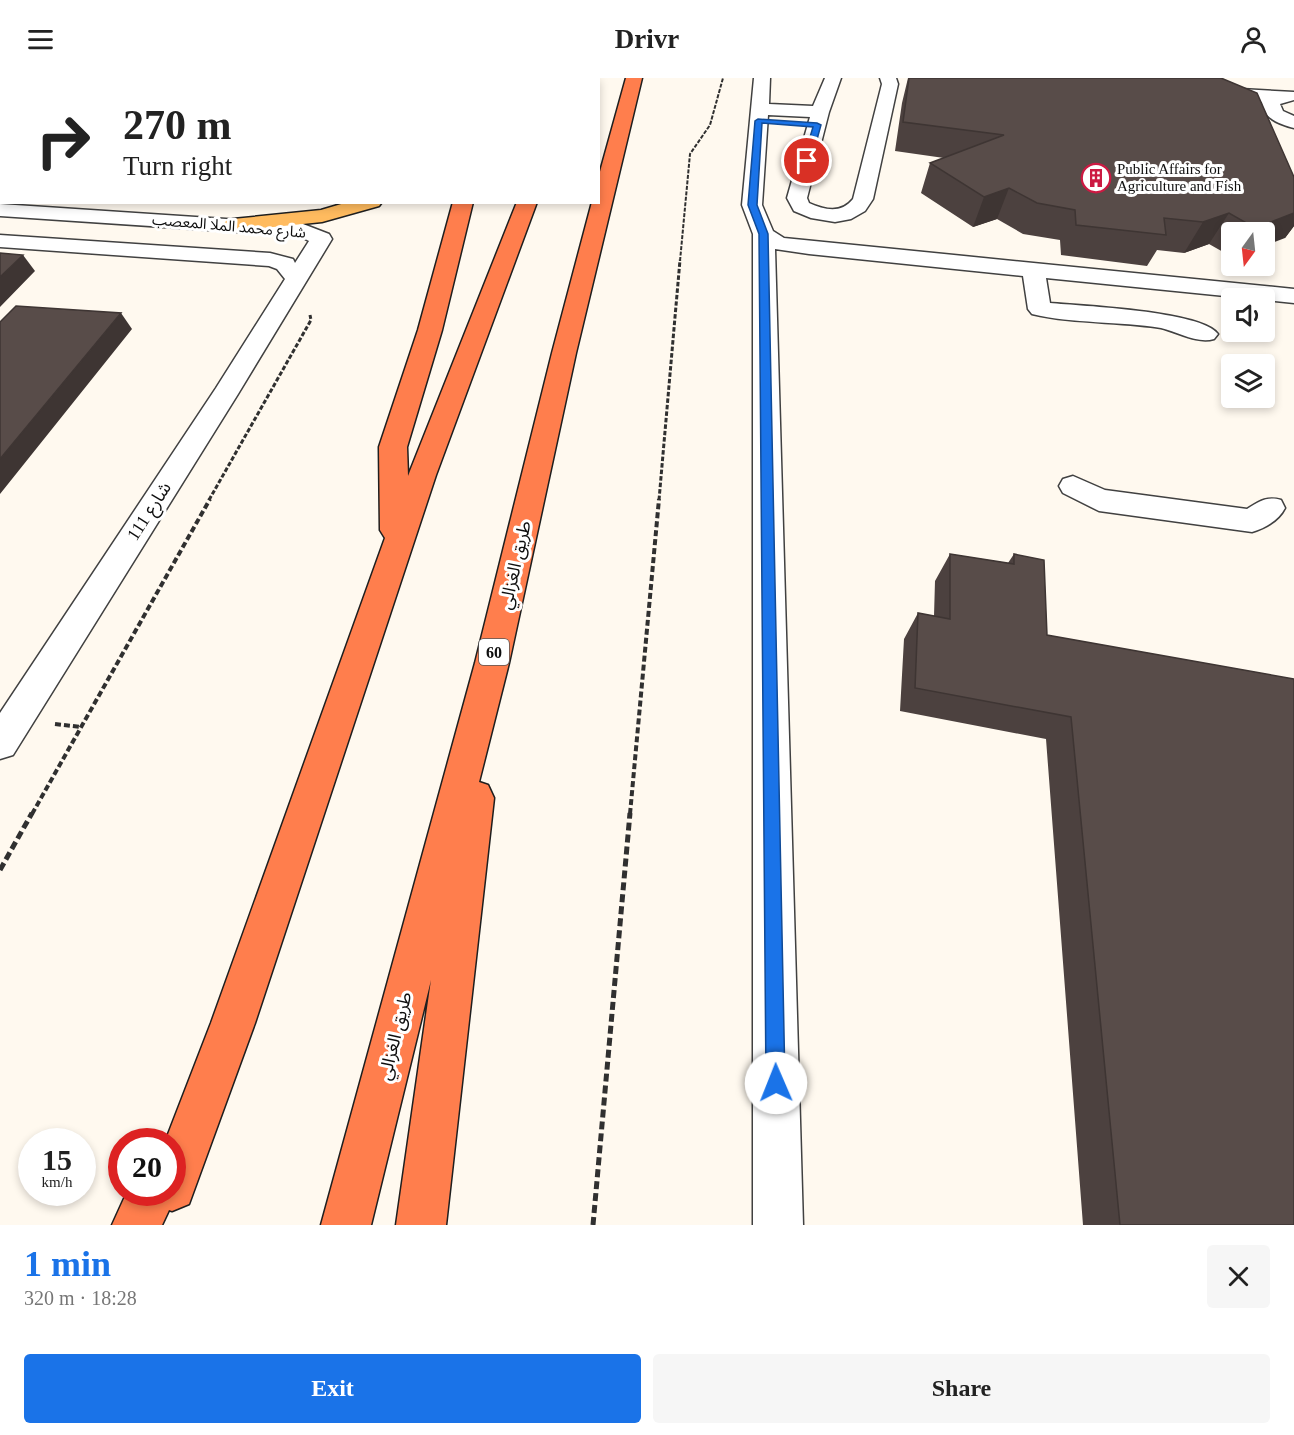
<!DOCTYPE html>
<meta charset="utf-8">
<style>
:root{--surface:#fff;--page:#f6f6f6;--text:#222;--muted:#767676;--accent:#1a73e8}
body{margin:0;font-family:"Times New Roman","Noto Sans Arabic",serif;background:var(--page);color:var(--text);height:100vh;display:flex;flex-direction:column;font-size:22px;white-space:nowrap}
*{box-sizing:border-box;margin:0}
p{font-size:20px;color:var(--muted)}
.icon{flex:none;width:33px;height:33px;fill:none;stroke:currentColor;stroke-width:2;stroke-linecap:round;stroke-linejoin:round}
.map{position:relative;height:1147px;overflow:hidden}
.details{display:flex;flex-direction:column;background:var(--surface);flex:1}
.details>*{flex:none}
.hud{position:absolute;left:0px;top:0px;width:600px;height:126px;box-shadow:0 3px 9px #0003;background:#fff;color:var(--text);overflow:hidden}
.needle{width:39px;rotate:195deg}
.fabs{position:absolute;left:1221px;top:144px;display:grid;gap:12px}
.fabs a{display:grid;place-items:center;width:54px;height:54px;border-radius:6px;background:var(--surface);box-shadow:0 3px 9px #0003;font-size:30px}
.speed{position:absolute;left:18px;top:1050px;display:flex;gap:12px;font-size:30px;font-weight:700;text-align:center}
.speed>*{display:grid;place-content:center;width:78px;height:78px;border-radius:50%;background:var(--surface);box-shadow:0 3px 9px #0003;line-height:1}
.speed small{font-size:15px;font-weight:400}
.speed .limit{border:9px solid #d22;background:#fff;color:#111}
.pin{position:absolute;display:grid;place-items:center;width:51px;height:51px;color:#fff;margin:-26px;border:3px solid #fff;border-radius:50%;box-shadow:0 2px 6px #0007}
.me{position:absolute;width:66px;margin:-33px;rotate:359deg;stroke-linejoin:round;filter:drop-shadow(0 0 4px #0008)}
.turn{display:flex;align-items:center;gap:21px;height:126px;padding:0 24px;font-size:27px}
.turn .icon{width:78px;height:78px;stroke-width:2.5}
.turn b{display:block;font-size:42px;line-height:51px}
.round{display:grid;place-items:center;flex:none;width:63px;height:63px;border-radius:6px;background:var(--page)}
.summary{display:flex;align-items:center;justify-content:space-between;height:102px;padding:0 24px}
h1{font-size:36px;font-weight:700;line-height:45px;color:var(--accent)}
.primary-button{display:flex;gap:12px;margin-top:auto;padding:12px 24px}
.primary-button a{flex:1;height:69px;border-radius:6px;background:var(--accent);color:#fff;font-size:24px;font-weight:700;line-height:69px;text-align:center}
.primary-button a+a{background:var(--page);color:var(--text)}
header{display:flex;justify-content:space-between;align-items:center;height:78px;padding:0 24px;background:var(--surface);font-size:27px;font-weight:700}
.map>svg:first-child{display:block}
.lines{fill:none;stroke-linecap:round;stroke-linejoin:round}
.minor-casing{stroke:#414141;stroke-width:3}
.major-casing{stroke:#1f1f1f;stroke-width:3}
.highway-casing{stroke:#1f1f1f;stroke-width:3}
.path-far3{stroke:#303030;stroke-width:2;stroke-dasharray:4 1.5;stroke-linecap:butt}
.path-far2{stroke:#303030;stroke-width:3;stroke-dasharray:4.5 2;stroke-linecap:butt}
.path-far1{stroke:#303030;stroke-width:4;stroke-dasharray:6 3;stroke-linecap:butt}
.path{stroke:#303030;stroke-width:5;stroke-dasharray:8 4;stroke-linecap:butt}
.minor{fill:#fff;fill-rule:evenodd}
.major{fill:#ffbb5f;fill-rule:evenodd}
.highway{fill:#ff7e4d;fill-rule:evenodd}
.wall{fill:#4c413f}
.shaded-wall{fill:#3e3533}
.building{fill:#584c49;stroke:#3e3533;stroke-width:1.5}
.route{fill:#1a73e8;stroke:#114b97;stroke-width:1.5}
.labels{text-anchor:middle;stroke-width:6;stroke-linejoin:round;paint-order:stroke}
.far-poi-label{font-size:15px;fill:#0e0e0e;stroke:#fff;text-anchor:start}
.far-street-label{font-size:15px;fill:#0e0e0e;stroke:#fff}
.shield{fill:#fff;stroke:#565656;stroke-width:1.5}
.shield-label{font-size:16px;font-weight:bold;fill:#0e0e0e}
.street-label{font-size:18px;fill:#0e0e0e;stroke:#fff}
</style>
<header><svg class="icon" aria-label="menu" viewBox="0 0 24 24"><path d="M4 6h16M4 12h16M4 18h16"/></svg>Drivr<svg class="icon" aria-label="person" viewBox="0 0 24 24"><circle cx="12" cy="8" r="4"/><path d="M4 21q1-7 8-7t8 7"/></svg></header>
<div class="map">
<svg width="1294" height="1147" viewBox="0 0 1294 1147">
<rect width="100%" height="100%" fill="#fff9ef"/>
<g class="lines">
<g class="minor-casing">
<path id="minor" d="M 241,0 L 258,0 L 240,2 Z
M 754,0 L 770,0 L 769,26 L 813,28 L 825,0 L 841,0 L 829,34 L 807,120 L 809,125 C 825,132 841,136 853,121 L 882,6 L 880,0 L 896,0 L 898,6 L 873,121 L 865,133 L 851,141 L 835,144 L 811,140 L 794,133 L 787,120 L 810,39 L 768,37 L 762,127 L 773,153 L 784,160 L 1294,211 L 1294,225 L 1046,200 L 1050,225 C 1081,228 1202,233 1218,256 L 1214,261 C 1197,266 1178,254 1161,250 C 1119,243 1073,246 1032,236 L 1028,231 L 1023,198 L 809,176 L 775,171 L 803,1147 L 753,1147 L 753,156 L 742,127 Z
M 1142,0 L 1170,0 L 1205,9 L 1294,14 L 1294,22 L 1280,26 L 1283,33 L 1294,38 L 1294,50 C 1281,47 1262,40 1262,24 L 1205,19 L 1144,4 Z
M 0,126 L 303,146 L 329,156 L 332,161 L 238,316 L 13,677 L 0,681 L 0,635 L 216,310 L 285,201 L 277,191 L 269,188 L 0,169 L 0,157 L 270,175 L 293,181 L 295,185 L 309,163 L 299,158 L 0,138 Z
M 1073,398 L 1105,412 L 1247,431 C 1260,423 1267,418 1281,422 L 1285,430 C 1279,442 1265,450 1252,454 L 1099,433 L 1063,415 L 1059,408 L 1063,401 Z"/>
</g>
<g class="major-casing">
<path id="major" d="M 492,0 L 508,0 L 491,2 Z
M 348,124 L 382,124 L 379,128 L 322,144 L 233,153 L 226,151 L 223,147 L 226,143 L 233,141 L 321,132 Z"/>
</g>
<g class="highway-casing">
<path id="highway" d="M 564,0 L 580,0 L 580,2 L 564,2 Z
M 626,0 L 642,0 L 576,275 L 509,585 L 479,704 L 488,707 L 494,720 L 446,1147 L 396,1147 L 431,902 L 371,1147 L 321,1147 L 475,585 L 552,275 L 592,124 L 598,124 L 598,101 Z
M 453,124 L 473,124 L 442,252 L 407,369 L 408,398 L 517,124 L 537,124 L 436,397 L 255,945 L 189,1126 L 172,1133 L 169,1132 L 162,1147 L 112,1147 L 127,1114 L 172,1114 L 172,1064 L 165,1064 L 211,945 L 385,460 L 380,452 L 379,369 L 418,252 Z"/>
</g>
<path class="path-far3" d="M 680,183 L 690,76 L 710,47 L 723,0"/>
<path class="path-far2" d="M 209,422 L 311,242 L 310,237
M 659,422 L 680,182"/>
<path class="path-far1" d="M 55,646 L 81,649
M 32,736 L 210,421
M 630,736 L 659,421"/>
<path class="path" d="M 0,792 L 32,735
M 593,1147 L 630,735"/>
<use href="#minor" class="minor"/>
<use href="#major" class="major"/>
<use href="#highway" class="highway"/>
</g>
<path class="wall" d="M 908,0 L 1294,99 L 1294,148 L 1285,160 L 1264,154 L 1232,154 L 1232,179 L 1209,166 L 1184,175 L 1157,172 L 1147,188 L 1061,177 L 1060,162 L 1023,156 L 997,141 L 973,149 L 921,115 L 930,85 L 944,80 L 895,73 L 902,25 Z
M 950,476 L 1008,485 L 1014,476 L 1047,557 L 1294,1147 L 1083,1147 L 1046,661 L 900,633 L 904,561 L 918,535 L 934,538 L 935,503 Z"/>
<path class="shaded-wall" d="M 1009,110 L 997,141 L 973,149 L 984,119 Z
M 1229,135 L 1209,166 L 1184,175 L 1203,144 Z
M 1294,135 L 1294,148 L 1285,160 L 1264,168 L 1264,154 L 1252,154 L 1255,150 Z
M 23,177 L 35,193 L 0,229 L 0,199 Z
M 121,235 L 132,251 L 0,416 L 0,381 Z"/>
<path class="building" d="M 909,0 L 1221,0 L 1257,15 L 1294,99 L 1294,135 L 1255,150 L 1229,135 L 1203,144 L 1164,140 L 1166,157 L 1076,147 L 1075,132 L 1037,125 L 1009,110 L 984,119 L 930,85 L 1004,57 L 903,44 Z
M 0,175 L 23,177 L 0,199 Z
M 16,228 L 121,235 L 0,381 L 0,244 Z
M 950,476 L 1014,486 L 1014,476 L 1044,482 L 1047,557 L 1294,601 L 1294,1147 L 1120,1147 L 1071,639 L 915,610 L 918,535 L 950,541 Z"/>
<path class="route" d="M 758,41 L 817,45 L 821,47 L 811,83 L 807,86 L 803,83 L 813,49 L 762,45 L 757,127 L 768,156 L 785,1005 L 782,1012 L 776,1015 L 769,1012 L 766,1005 L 759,156 L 748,127 L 755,43 Z"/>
<defs>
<g id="building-ring" transform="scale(1.5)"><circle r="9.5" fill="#fff" stroke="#cc1942" stroke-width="1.5"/><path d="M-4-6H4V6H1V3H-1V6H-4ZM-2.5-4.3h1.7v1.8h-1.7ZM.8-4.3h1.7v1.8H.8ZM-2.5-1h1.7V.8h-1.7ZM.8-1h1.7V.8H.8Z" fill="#cc1942"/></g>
</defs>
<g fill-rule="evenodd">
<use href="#building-ring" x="1096" y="100"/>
</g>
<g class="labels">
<g class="far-poi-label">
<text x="1117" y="96">Public Affairs for<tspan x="1117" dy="17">Agriculture and Fish</tspan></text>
</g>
<g class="far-street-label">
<text transform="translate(229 148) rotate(5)" y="5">شارع محمد الملا المعصب</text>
</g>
<rect class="shield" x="479" y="561" width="30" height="26" rx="4.5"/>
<g class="shield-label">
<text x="494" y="580">60</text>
</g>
<g class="street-label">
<text transform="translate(149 433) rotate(-57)" y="6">شارع 111</text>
<text transform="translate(515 487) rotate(-77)" y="6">طريق الغزالي</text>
<text transform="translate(395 958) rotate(-76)" y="6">طريق الغزالي</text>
</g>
</g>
</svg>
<div class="fabs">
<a><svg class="needle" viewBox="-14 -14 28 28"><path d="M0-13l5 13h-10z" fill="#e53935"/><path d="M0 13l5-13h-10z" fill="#767676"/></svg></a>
<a><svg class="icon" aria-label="sound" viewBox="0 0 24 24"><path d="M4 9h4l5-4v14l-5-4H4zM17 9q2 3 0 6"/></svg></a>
<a><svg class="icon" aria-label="layers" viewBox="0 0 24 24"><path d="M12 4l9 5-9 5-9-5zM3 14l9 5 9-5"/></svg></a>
</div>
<div class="speed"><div>15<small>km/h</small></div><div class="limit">20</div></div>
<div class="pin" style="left:807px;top:83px;background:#d93025"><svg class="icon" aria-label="arrive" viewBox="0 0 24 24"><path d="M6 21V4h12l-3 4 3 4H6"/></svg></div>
<svg class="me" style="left:776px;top:1005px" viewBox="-20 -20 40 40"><circle r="19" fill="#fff"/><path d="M0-13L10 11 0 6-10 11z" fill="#1a73e8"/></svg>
<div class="hud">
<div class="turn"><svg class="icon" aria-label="right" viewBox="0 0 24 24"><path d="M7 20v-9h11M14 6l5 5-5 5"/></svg><div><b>270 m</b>Turn right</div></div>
</div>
</div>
<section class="details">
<div class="summary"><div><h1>1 min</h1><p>320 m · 18:28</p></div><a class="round"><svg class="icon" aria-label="close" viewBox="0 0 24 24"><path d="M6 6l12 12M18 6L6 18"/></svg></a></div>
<div class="primary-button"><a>Exit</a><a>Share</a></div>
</section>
